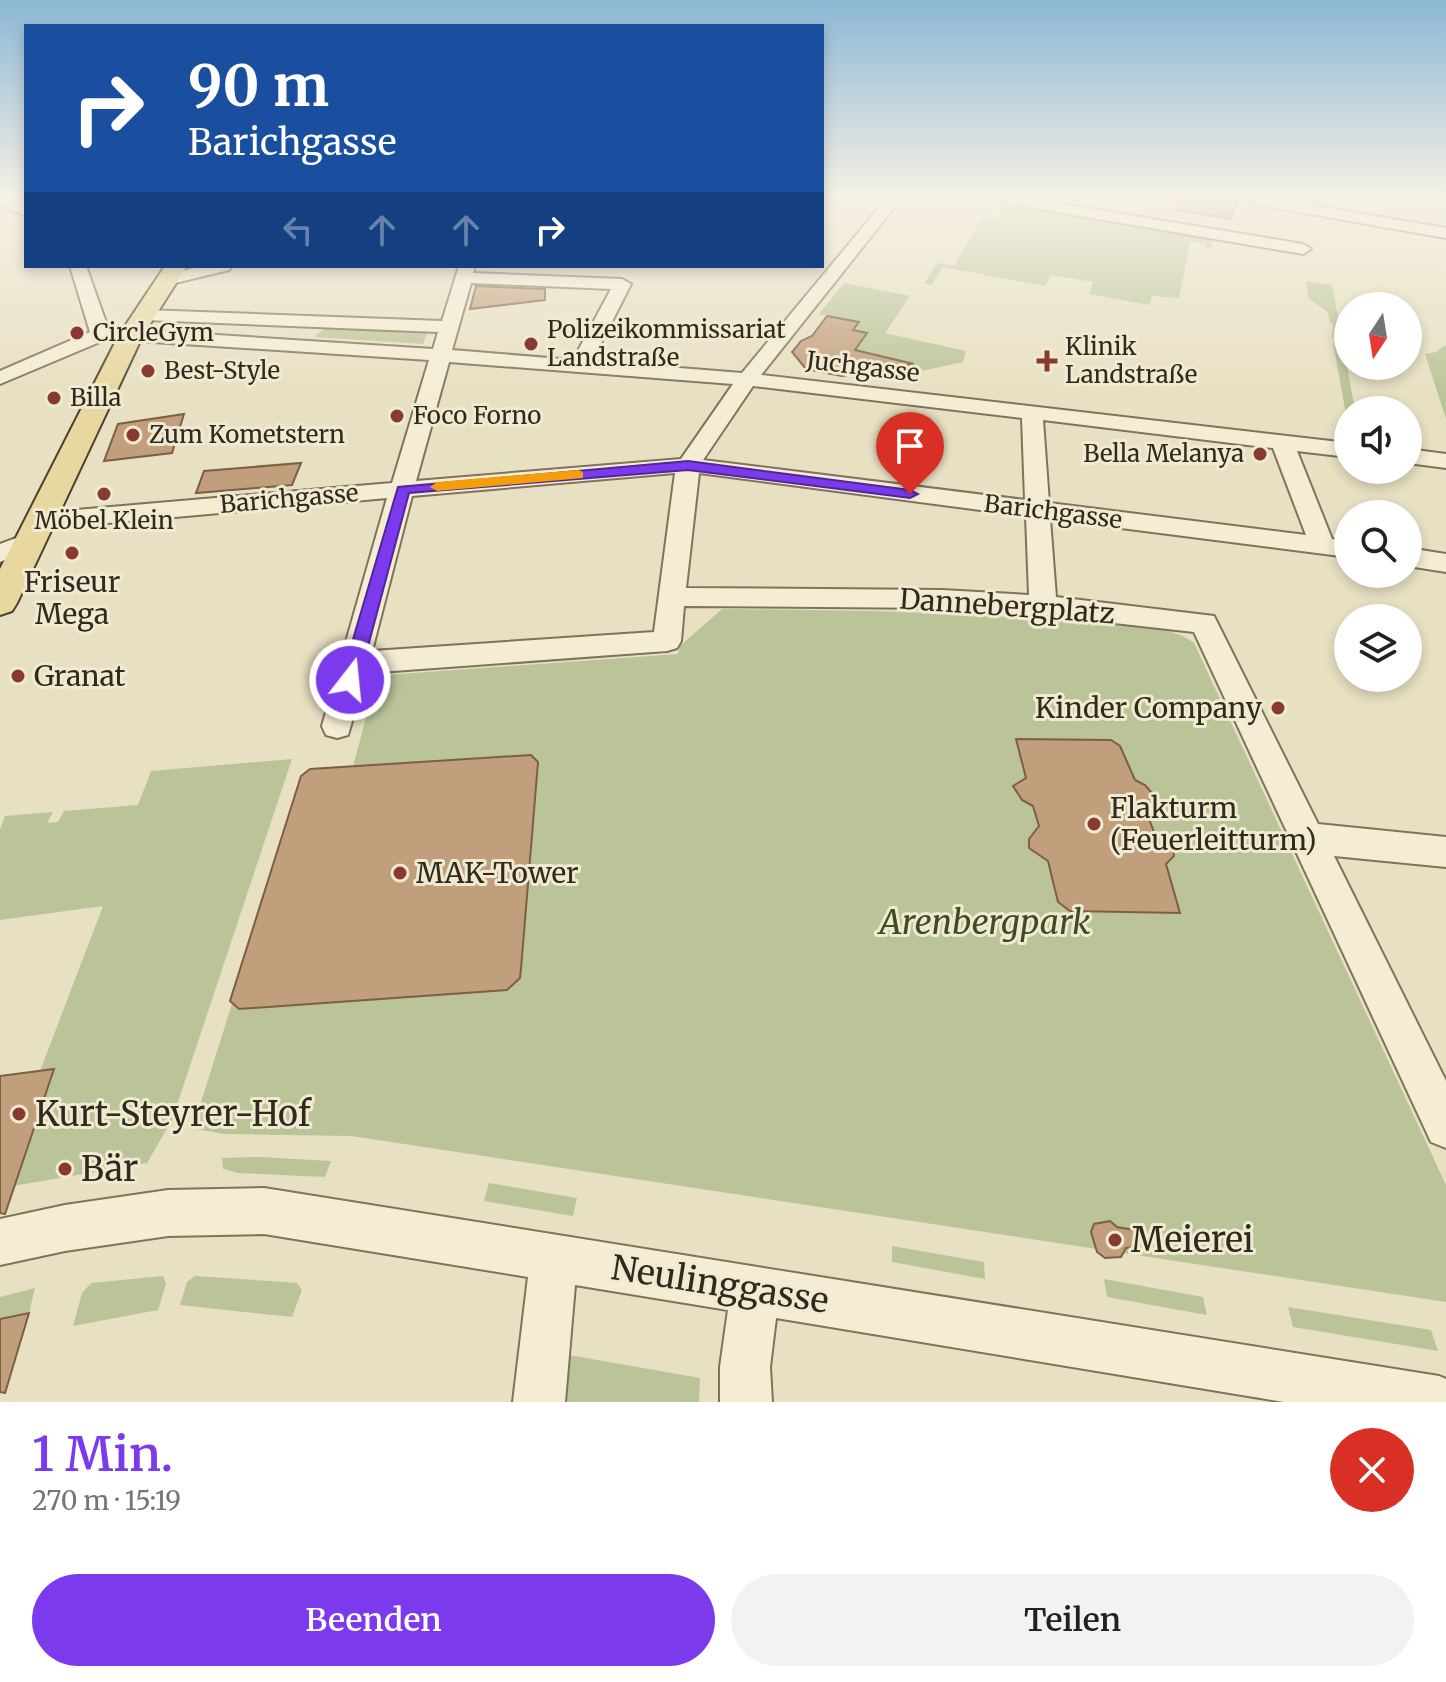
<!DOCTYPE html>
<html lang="de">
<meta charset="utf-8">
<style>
:root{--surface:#fff;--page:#f2f2f2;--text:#202124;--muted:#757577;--accent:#7c3aed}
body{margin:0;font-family:Merriweather,serif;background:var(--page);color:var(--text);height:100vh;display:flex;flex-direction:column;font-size:30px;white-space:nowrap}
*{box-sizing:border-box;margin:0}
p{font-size:26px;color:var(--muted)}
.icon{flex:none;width:44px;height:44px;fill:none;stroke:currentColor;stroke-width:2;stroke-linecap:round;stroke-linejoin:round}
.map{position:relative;height:1402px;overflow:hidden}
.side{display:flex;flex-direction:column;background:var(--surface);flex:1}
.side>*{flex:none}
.banner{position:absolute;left:24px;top:24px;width:800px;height:244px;border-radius:0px;box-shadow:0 4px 12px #0003;background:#1a4fa0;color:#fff;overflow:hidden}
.needle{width:52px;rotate:192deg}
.controls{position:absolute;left:1334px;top:292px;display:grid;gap:16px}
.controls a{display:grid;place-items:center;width:88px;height:88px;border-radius:50%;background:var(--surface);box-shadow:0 4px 12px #0003;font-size:40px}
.pin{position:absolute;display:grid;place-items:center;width:68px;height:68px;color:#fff;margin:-82px -34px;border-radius:50% 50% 50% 0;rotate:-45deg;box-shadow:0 0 8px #0007}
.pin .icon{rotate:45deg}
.me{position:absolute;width:88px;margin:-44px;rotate:16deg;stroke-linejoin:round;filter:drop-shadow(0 0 6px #0008)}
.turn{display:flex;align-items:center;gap:28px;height:168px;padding:0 32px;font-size:36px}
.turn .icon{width:104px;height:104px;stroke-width:2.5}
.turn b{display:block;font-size:56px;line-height:68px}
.lanes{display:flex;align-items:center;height:76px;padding:0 32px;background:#0003;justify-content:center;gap:40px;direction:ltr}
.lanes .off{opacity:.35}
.round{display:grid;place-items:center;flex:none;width:84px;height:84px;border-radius:42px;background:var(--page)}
.overview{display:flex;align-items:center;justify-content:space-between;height:136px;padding:0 32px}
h1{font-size:48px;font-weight:600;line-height:60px;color:var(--accent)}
.cta{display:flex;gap:16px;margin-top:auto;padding:16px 32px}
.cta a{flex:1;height:92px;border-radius:48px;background:var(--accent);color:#fff;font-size:32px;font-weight:600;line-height:92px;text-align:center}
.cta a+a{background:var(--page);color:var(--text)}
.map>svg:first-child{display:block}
.green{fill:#bbc498}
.building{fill:#c29f7c;stroke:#7c5f44;stroke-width:2}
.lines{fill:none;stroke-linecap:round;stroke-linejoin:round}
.minor-casing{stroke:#80725b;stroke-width:4}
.major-casing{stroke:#4e402f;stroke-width:4}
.minor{fill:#f4edd4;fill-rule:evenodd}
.major{fill:#e8d79e;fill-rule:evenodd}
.tram{stroke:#31291e;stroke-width:2}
.route{fill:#7c3aed;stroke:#51269a;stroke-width:2}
.slow{fill:#f59e0b}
.poi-dot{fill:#883932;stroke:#f0ead1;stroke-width:3}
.labels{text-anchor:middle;stroke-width:6;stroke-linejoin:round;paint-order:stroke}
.far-poi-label{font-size:24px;fill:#31291e;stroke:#f0ead1;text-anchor:start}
.far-street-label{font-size:24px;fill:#31291e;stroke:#f0ead1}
.poi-label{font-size:28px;fill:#31291e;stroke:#f0ead1;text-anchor:start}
.street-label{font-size:28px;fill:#31291e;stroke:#f0ead1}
.near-park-label{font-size:34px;font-style:italic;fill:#3f4b27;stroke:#f0ead1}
.near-poi-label{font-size:34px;fill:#31291e;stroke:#f0ead1;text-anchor:start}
.near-street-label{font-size:34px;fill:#31291e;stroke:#f0ead1}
</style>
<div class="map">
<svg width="1446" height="1402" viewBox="0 0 1446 1402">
<rect width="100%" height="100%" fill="#e8e0c2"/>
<path class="green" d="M 1003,204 L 1213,239 L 1212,248 L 1205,247 L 1206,243 L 1190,242 L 1179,298 L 1152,296 L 1149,305 L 1089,294 L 1093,282 L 1051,275 L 1045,286 L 943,267 L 931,285 L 924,284 L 937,263 L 954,266 L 981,219 L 993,221 Z
M 1306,281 L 1332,285 L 1342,340 L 1332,338 L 1333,324 L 1330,323 L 1328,312 L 1308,298 Z
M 844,283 L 910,296 L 885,333 L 966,351 L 963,362 L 917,372 L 887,365 L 891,358 L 880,355 L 876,362 L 846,359 L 866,333 L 853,330 L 858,322 L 819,314 Z
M 331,326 L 428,330 L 423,344 L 314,337 L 322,330 Z
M 1333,342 L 1343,344 L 1355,410 L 1348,410 L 1348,426 Z
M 1444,346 L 1446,346 L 1446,419 L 1425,354 L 1436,352 Z
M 722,609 C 848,610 974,612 1100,624 C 1129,627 1170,624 1194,643 L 1446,1185 L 1446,1302 L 351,1136 L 224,1134 L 196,1129 L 195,1121 L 232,1004 L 230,1000 L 301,776 L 310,769 L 353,766 L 377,678 L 385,675 L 678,654 L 680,646 Z
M 292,759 L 172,1120 L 147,1163 L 13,1186 L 54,1069 L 40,1071 L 103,906 L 0,920 L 0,829 L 5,816 L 53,812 L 47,823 L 58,822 L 64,811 L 138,805 L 151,771 Z
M 260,1157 L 331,1161 L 325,1177 L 238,1173 L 223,1169 L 222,1158 Z
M 489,1183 L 577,1198 L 573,1216 L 484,1201 Z
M 892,1246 L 984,1262 L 985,1279 L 892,1262 Z
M 163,1276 L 166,1284 L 158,1310 L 73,1326 L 82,1293 L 91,1283 Z
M 195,1276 L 285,1282 L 297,1283 L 302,1290 L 292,1317 L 180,1305 L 187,1282 Z
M 1104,1279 L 1203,1297 L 1207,1315 L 1107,1297 Z
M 35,1288 L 29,1313 L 0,1319 L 0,1297 Z
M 1288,1307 L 1431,1330 L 1438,1351 L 1293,1327 Z
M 569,1355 L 700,1378 L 699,1402 L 565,1402 Z"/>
<path class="building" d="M 1177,199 L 1237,199 L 1238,200 L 1231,219 L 1176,210 Z
M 476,286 L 545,289 L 545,300 L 470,309 Z
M 827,316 L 859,322 L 853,330 L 867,333 L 855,350 L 914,364 L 842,376 L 806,369 L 792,352 L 801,341 L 812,336 Z
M 184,414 L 172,453 L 104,461 L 118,424 Z
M 301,463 L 292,485 L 196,493 L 204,471 Z
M 1016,739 L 1111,740 L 1120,746 L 1135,780 L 1145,785 L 1152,793 L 1154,798 L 1146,811 L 1154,832 L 1173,848 L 1174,856 L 1166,864 L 1180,913 L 1070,911 L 1058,902 L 1048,861 L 1029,848 L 1029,839 L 1039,826 L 1033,806 L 1022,800 L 1013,786 L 1026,778 Z
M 531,755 L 538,762 L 521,969 L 520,978 L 507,990 L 239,1009 L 230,1001 L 301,776 L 310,769 Z
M 54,1069 L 5,1214 L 0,1213 L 0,1076 Z
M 1110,1221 L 1117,1227 L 1134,1230 L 1139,1247 L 1126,1248 L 1121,1257 L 1105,1258 L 1097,1252 L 1091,1232 L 1094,1224 Z
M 29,1313 L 5,1393 L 0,1392 L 0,1319 Z"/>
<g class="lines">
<g class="minor-casing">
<path id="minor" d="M 0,199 L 25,203 L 26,216 L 0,205 Z
M 886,199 L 901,199 L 761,375 L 1348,443 L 1348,457 L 1297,451 L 1332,539 L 1348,541 L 1348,557 L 1050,519 L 1056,597 L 1214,616 L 1318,824 L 1446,837 L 1446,867 L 1334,856 L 1446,1081 L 1446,1148 L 1431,1142 L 1194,632 L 1043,615 L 942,608 L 684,606 L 681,641 L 677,648 L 667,651 L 366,673 L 348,735 L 337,738 L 326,735 L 322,726 L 387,498 L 41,529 L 32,527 L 29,521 L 32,515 L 41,513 L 392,483 L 429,360 L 107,339 L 0,384 L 0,371 L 90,332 L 70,266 L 86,266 L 108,328 L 433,349 L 438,332 L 146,320 L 137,315 L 146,310 L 442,321 L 459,266 L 475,266 L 473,273 L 622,279 L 631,284 L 592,361 L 742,373 ZM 471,283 L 611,289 L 573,360 L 452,350 ZM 449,362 L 733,384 L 681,459 L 416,481 ZM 753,386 L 1022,418 L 1025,500 L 703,460 ZM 1043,420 L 1273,448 L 1306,535 L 1049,503 ZM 675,473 L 654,632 L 372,651 L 412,496 ZM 699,473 L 1026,516 L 1029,595 L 942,590 L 686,588 Z
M 998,199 L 1032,199 L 1303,244 L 1311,249 L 1303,254 L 1005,203 Z
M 1240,199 L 1274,199 L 1446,228 L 1446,238 L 1247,203 Z
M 203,266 L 231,266 L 229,270 L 167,285 L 158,280 L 161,276 Z
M 1408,449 L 1446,454 L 1446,468 L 1408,463 Z
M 30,533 L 39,535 L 43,541 L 39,547 L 0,562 L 0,544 Z
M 1408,548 L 1446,554 L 1446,572 L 1408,566 Z
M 264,1188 L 1439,1376 L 1446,1379 L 1446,1402 L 1284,1402 L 776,1318 L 770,1367 L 772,1402 L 720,1402 L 720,1367 L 728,1310 L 575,1285 L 565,1402 L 513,1402 L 528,1277 L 264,1234 L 168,1236 L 65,1251 L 0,1265 L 0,1219 L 65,1205 L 168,1190 Z"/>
</g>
<g class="major-casing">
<path id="major" d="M 165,266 L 187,266 L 143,335 L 17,603 L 12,611 L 0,615 L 0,569 L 119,335 Z"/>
</g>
<use href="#minor" class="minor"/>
<use href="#major" class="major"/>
<path class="tram" d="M 1442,199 L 1446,200"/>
</g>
<linearGradient id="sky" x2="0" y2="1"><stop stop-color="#8db7d4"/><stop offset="0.5" stop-color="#f5f1e4"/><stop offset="1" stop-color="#f5f1e4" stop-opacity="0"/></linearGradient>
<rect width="1446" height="395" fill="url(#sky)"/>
<path class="route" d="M 688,461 L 910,490 L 918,494 L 910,498 L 688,470 L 409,493 L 359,680 L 350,687 L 343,685 L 341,680 L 398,487 Z"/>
<path class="slow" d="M 578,470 L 583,472 L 583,478 L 437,491 L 430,487 L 437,482 Z"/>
<g class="poi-dot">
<circle cx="77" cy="333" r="8"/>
<circle cx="531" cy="344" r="8"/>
<path d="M1043 349h8v8h8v8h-8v8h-8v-8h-8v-8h8z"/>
<circle cx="148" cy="371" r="8"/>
<circle cx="54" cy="398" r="8"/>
<circle cx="397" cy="416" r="8"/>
<circle cx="133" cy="435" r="8"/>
<circle cx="1260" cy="454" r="8"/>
<circle cx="104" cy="494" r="8"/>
<circle cx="72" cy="553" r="8"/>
<circle cx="18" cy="676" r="8"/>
<circle cx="1278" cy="708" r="8"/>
<circle cx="1094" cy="824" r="8"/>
<circle cx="400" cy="873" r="8"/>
<circle cx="19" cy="1114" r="8"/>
<circle cx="65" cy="1169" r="8"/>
<circle cx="1115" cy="1240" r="8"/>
</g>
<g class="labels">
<g class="far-poi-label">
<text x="547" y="338">Polizeikommissariat<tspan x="547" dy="28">Landstraße</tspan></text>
<text x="93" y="341">CircleGym</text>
<text x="1065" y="355">Klinik<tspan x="1065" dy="28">Landstraße</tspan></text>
<text x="164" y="379">Best-Style</text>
<text x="70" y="406">Billa</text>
<text x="413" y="424">Foco Forno</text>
<text x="149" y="443">Zum Kometstern</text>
<text x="1244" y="462" text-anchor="end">Bella Melanya</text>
<text x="104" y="529" text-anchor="middle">Möbel Klein</text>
</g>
<g class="far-street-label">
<text transform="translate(863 367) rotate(7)" y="8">Juchgasse</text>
<text transform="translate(289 499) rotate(-5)" y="8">Barichgasse</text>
<text transform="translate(1053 512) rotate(7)" y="8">Barichgasse</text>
</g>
<g class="poi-label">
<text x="72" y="592" text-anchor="middle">Friseur<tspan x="72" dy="32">Mega</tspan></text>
<text x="34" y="686">Granat</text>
<text x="1262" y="718" text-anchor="end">Kinder Company</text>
<text x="1110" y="818">Flakturm<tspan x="1110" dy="32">(Feuerleitturm)</tspan></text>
<text x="416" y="883">MAK-Tower</text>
</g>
<g class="street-label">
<text transform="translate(1007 606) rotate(4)" y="10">Dannebergplatz</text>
</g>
<g class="near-park-label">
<text x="985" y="934">Arenbergpark</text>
</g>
<g class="near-poi-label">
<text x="35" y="1126">Kurt-Steyrer-Hof</text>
<text x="81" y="1181">Bär</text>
<text x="1131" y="1252">Meierei</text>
</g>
<g class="near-street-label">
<text transform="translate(720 1284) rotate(9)" y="12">Neulinggasse</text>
</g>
</g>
</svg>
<div class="controls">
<a><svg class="needle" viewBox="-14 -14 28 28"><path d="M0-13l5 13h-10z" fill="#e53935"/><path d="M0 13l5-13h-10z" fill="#757577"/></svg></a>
<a><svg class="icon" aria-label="sound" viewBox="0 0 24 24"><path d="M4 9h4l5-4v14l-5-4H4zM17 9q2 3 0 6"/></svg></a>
<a><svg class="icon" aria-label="search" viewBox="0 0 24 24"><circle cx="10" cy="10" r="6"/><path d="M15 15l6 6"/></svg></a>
<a><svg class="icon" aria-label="layers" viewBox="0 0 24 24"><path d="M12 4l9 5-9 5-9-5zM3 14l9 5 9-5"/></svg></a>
</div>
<div class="pin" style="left:910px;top:494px;background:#d93025"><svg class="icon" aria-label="arrive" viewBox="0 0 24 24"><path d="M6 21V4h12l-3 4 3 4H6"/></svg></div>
<svg class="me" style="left:350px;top:680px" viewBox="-20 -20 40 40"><circle r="17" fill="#7c3aed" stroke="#fff" stroke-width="3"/><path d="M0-11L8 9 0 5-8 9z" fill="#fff"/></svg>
<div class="banner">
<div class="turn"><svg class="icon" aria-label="right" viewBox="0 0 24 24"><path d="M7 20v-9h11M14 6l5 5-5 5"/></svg><div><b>90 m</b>Barichgasse</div></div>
<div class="lanes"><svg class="icon off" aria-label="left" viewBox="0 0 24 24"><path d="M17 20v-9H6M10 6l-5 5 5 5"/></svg><svg class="icon off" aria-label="ahead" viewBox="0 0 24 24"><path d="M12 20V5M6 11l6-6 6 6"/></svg><svg class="icon off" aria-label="ahead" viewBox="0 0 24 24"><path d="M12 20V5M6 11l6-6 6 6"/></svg><svg class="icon" aria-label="right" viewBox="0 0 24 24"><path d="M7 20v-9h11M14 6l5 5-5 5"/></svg></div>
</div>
</div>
<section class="side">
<div class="overview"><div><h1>1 Min.</h1><p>270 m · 15:19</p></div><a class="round" style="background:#d93025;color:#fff"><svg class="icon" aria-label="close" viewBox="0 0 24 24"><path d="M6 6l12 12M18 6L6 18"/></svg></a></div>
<div class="cta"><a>Beenden</a><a>Teilen</a></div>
</section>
